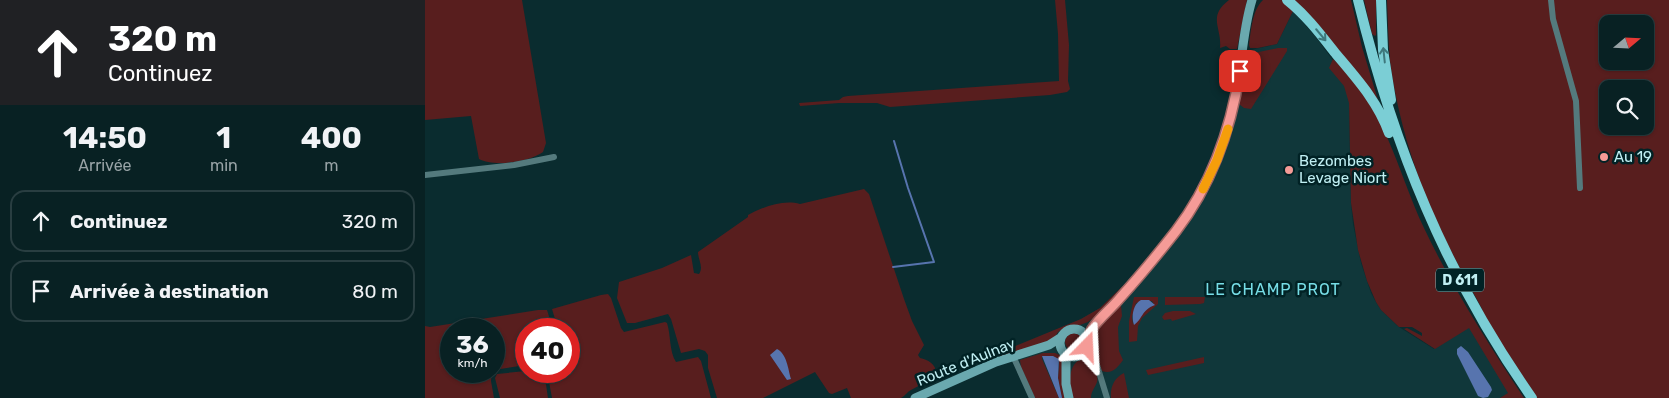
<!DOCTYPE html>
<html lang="fr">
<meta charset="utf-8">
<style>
:root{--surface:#082123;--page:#11292b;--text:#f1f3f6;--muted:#98a3a6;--line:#293e41}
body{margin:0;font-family:Rubik,sans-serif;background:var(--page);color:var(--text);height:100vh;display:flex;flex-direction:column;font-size:19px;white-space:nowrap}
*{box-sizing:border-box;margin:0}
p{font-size:16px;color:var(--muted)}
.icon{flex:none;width:28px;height:28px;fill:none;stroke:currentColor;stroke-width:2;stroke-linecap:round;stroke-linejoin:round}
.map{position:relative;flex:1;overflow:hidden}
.side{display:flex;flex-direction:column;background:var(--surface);width:425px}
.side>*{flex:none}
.guide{background:#202124;color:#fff;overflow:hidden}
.needle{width:32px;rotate:71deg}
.tools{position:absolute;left:1174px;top:15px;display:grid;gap:10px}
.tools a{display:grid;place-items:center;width:55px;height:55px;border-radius:10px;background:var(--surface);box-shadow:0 1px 4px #0004,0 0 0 1px var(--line);font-size:25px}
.speed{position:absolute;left:15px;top:318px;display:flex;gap:10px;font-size:25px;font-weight:700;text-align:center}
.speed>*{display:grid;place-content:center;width:65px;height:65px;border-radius:50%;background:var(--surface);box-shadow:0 1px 4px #0004,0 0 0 1px var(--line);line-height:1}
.speed small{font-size:12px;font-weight:400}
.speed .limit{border:8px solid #d22;background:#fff;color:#111}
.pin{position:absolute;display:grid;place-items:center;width:42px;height:42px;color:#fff;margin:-21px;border-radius:10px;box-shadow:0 2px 8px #0006}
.me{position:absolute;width:55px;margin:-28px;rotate:21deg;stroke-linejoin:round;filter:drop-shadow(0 0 4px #0008)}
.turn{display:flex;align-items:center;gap:18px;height:105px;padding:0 25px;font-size:22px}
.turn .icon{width:65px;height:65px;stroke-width:2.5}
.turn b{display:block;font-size:35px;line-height:42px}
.eta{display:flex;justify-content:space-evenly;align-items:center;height:85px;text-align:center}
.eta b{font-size:30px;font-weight:700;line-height:35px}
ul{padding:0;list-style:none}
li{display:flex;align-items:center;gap:15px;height:62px;margin:0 10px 8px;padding:0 15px;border:2px solid var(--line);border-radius:15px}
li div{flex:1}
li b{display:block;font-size:19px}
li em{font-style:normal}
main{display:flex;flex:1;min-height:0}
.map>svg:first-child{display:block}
.built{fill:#10373a}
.green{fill:#581e1e;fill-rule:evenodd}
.water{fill:#5774ae}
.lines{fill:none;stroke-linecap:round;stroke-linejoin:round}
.stream{stroke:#5774ae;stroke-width:2}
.street{stroke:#547a7d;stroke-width:6}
.secondary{stroke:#6aa9af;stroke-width:9}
.primary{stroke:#7bced5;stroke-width:10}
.oneway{stroke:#3e787d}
.route-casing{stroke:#9f6562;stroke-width:12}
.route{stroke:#f59b97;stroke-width:9}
.slow{stroke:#f59e0b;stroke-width:9}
.poi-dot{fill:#f59b97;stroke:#012225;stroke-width:2}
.labels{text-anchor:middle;stroke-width:5;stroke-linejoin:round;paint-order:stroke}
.shield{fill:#012225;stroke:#87b2b5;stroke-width:1}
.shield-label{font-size:14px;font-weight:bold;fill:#c0eff3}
.poi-label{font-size:15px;fill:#c0eff3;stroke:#012225;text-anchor:start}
.street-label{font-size:15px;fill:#c0eff3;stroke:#012225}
.neighbourhood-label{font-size:16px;letter-spacing:1px;fill:#76dde6;stroke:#012225}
</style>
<main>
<section class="side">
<div class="guide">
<div class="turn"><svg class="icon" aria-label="ahead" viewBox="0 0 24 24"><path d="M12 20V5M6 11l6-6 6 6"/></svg><div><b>320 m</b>Continuez</div></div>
</div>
<div class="eta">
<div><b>14:50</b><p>Arrivée</p></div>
<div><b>1</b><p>min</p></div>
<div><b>400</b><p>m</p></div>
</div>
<ul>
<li><svg class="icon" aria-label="ahead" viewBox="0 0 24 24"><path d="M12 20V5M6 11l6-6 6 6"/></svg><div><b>Continuez</b></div><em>320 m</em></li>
<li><svg class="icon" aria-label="arrive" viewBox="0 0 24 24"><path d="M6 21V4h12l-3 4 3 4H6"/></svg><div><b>Arrivée à destination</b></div><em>80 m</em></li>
</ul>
</section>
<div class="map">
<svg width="1244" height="398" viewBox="0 0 1244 398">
<rect width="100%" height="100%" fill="#0a2c2f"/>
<path class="built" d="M 868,11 L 890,36 L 928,88 L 924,109 L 926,203 L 928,224 L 936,263 L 946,293 L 951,302 L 956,310 L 974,327 L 1009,349 L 1044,327 L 1084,393 L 1075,398 L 628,398 L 596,367 L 591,347 L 656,319 L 675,308 L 695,290 L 739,238 L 768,198 L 786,158 L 803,108 L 811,55 L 830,49 L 852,44 Z"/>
<path class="green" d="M 0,0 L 97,0 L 121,143 L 118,152 C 104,162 69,167 54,159 L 46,116 L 0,120 Z
M 630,0 L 640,0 L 644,45 L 643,81 L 645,89 L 642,92 L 625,95 L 465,107 L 452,103 L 414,103 L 375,106 L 374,103 L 414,100 L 418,97 L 423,96 L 634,81 L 633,34 Z
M 804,0 L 822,0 L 812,49 L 805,49 L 801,46 L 795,48 C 797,27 782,17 804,0 Z
M 838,0 L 857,0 L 868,11 L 852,44 L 833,48 L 825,48 L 824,45 C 826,31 827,10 838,0 Z
M 866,0 L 926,0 L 937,47 L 953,100 Z
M 939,0 L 951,0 L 951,35 L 950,36 L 947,34 Z
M 962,0 L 1244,0 L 1244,398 L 1112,398 L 1060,319 L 1057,309 C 1044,284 1030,260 1018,235 C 993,185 972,117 965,61 C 963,41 963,20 962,0 ZM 1182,24 L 1220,24 L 1220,61 L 1182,61 ZM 1182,89 L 1220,89 L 1220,126 L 1182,126 Z
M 853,48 L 862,48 L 862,51 L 826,109 L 819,108 L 814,104 L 822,56 L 824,54 Z
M 908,59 C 959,101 972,171 999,228 C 1027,287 1063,343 1099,398 L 1075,398 L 1083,393 L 1044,328 L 1010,349 L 979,329 L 982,328 L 997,336 L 997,333 L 987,327 L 974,327 L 956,310 L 951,302 L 942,281 L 933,250 L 926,203 L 924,103 L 919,86 L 904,68 Z
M 439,189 L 444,194 L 479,299 L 487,321 L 499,345 L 493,355 L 495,358 C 503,360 512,364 511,375 C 503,382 495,385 486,390 C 482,392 480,396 476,398 L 426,398 L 422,388 L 407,394 L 404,393 L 390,372 L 338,398 L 292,398 L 283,368 L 283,355 L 280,351 L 274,349 L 256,353 L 246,319 L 243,314 L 210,323 L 202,323 L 192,298 L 194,282 L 237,268 L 266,255 L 269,273 L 274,274 C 279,267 273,260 273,252 L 323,217 L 323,215 C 338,207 358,199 375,204 Z
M 709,275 L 684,306 L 663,322 L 655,325 L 645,325 L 633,332 L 628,340 L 575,358 L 573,355 L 576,352 L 656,319 L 675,308 Z
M 183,294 L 186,298 L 196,328 L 199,332 L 240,322 L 242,323 C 246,335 244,351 251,362 L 273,357 L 276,361 L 286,398 L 127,398 L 122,371 L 144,371 L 144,329 L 133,329 L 127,309 L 176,295 Z
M 709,297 L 733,297 L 733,304 L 717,318 L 713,326 L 712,341 L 704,342 L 704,321 ZM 727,301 L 729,305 C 719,309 716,317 708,324 L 707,317 L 711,303 Z
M 740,297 L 780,297 L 779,303 L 775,304 L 740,305 Z
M 696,305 L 697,316 L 693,327 L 694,351 L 698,360 C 693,367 687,375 677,371 C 674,363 667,353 666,345 C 664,331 686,314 696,305 Z
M 113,310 L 122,310 L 128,329 L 101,329 L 101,365 L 69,370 L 69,329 L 26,329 L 26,371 L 67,371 L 66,381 L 69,398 L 0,398 L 0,326 L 5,327 Z
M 748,311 L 765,311 L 771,314 L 747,321 L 746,319 L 739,320 L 737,317 L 740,313 Z
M640 342a9 9 0 1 1 18 0a9 9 0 1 1-18 0Z
M 618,353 L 630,353 L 637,356 L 641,398 L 637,398 L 633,378 L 634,362 L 628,356 L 617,356 L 617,359 L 634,398 L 610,398 L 596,367 L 595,360 Z
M 779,357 L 779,363 L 723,375 L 721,370 Z
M 656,359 C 664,361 675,372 672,382 C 670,388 666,391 666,398 L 647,398 C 643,387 643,364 656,359 Z
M 101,371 L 119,371 L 123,398 L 75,398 L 70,378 L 72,374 Z
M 699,373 L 704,398 L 686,398 C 685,387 689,378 699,373 Z"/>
<path class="water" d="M 716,300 L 724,300 L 730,305 C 716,310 718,319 709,325 C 706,317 708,304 716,300 Z
M 1036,346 L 1043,352 L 1066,387 L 1067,390 L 1063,397 L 1058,398 L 1053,396 L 1032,354 L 1032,349 Z
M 352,349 C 362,354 363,369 366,379 L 362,380 L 345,355 Z
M 617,356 L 628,356 L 634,359 L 633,378 L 637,398 L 634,398 Z"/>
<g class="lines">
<path class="stream" d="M 468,267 L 509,262 L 483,188 L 469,141"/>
<path class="street" d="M 1126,0 L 1128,19 L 1151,101 L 1155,188
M 0,175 L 89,165 L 129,157
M 662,344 L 671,362 L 682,398
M 588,356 L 607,398
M 654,356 L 663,359 L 672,367"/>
<path class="secondary" d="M635 343a14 14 0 1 1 28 0a14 14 0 1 1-28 0Z
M 662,340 C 669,322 685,311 697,296 C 722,267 750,237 770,203 C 790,168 805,130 812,90 C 817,60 818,29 827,0
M 639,354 L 641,361 L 641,384 L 644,398
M 490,398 L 571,362 L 624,345 L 635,338"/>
<path class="primary" d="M 862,0 C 881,15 896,35 911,54 C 932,79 953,102 964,133
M 933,0 C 969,147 1020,274 1107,398
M 956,0 L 958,50 L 966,100"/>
</g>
<defs><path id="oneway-shaft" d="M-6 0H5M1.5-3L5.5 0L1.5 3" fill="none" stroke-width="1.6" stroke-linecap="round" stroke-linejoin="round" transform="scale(1.25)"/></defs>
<g class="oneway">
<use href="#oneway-shaft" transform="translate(896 35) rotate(50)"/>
<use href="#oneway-shaft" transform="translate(959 55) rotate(-96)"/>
</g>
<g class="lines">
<g class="route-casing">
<path id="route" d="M 662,347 C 663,341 664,335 667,329 C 674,318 686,309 695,298 C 714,277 733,254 751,231 C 787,184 806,129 815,71"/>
</g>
<use href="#route" class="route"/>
<path class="slow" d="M 778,189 L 792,160 L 803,129"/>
</g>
<g class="poi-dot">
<circle cx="1179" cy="157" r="5"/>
<circle cx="864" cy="170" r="5"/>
</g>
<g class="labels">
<rect class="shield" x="1011" y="268.5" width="48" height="23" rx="4"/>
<g class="shield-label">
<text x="1035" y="285">D 611</text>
</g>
<g class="poi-label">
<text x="1189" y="162">Au 19</text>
<text x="874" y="166">Bezombes<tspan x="874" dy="17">Levage Niort</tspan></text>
</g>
<g class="street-label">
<text transform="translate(541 362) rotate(-22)" y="5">Route d'Aulnay</text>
</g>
<g class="neighbourhood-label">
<text x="848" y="295">LE CHAMP PROT</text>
</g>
</g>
</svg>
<div class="tools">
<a><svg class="needle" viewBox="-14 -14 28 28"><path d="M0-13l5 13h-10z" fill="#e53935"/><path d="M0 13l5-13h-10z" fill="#98a3a6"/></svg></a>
<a><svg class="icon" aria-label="search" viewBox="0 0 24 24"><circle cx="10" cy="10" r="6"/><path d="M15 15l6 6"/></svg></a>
</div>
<div class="speed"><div>36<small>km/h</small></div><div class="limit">40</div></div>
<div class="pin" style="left:815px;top:71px;background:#d93025"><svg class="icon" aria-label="arrive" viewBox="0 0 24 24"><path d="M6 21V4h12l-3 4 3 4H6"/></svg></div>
<svg class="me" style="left:662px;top:347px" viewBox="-20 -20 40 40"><path d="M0-17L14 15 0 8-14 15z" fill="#f59b97" stroke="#fff" stroke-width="4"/></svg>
</div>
</main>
